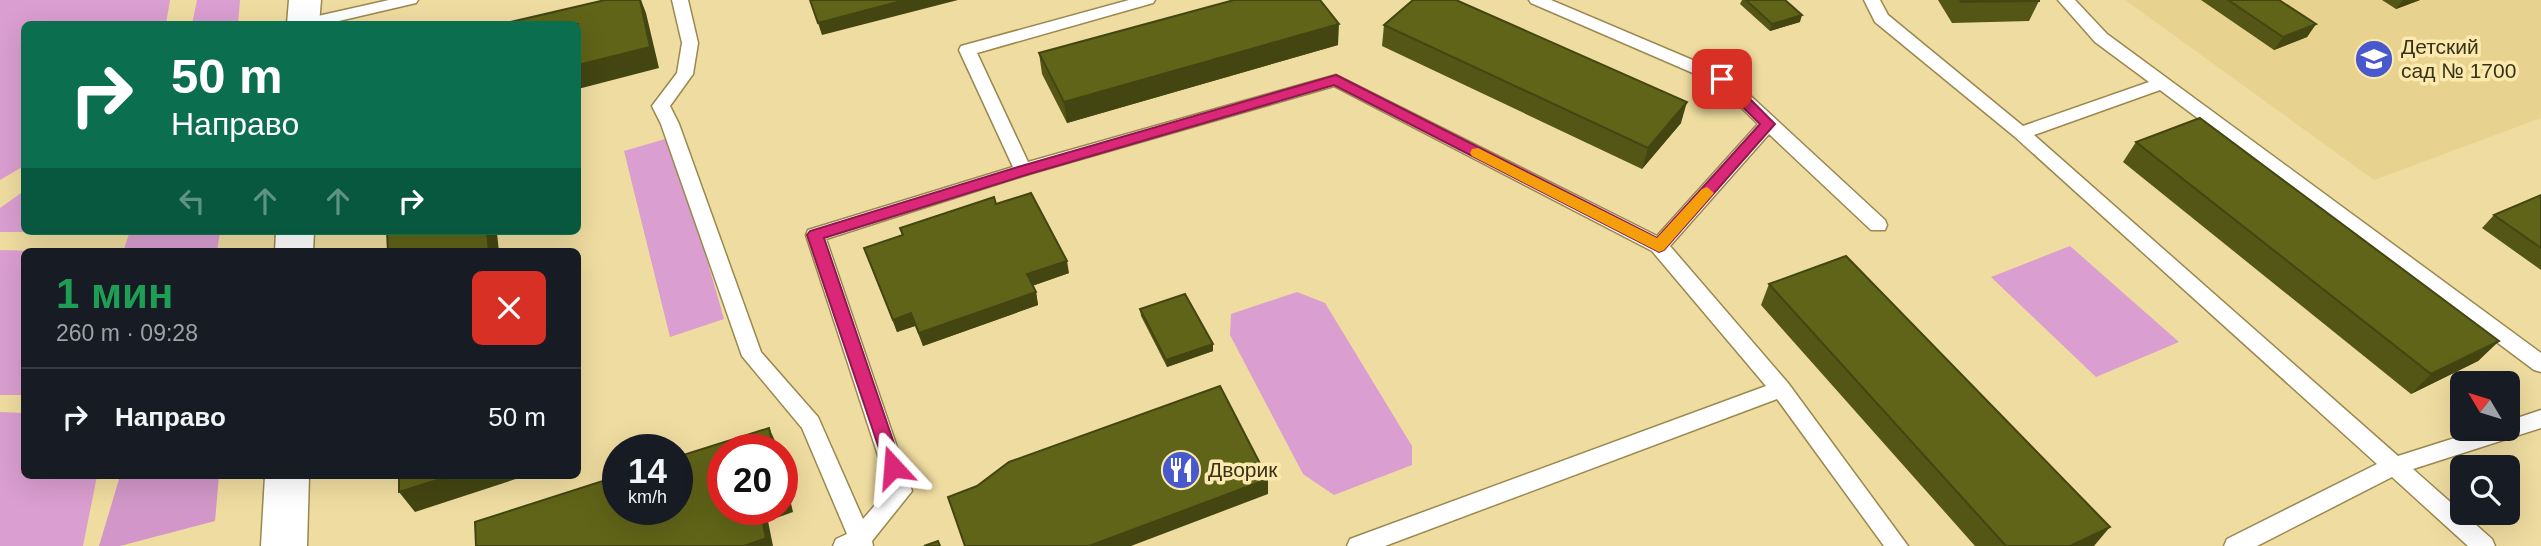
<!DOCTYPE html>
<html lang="ru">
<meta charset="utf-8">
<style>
:root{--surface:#171b24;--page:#20242c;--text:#f1f3f6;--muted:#9ea1a6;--line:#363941}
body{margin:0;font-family:Helvetica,sans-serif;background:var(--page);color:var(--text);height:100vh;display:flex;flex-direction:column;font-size:26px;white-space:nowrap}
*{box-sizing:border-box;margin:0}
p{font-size:23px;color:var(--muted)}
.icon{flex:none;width:38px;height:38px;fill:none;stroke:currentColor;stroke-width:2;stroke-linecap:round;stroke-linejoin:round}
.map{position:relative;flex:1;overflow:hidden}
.side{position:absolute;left:21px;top:248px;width:560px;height:231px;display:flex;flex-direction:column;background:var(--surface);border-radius:10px;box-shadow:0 7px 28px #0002}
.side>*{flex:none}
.guide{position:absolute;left:21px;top:21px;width:560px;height:214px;border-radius:10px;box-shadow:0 7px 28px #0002;background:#0b6e4f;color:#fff;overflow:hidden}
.needle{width:46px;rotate:308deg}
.fabs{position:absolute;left:2450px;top:371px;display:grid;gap:14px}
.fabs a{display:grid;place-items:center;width:70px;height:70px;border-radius:10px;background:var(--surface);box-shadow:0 7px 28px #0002;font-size:35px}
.speed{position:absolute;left:602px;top:434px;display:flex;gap:14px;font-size:35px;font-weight:700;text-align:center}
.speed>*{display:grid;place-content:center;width:91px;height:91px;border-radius:50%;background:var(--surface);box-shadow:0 7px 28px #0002;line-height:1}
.speed small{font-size:18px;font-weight:400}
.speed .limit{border:10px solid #d22;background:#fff;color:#111}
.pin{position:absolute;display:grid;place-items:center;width:60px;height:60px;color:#fff;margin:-30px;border-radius:14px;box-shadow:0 4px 10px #0006}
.me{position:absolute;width:77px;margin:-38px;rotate:341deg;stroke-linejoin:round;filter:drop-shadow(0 0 5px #0008)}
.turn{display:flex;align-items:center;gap:24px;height:147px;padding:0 35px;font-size:32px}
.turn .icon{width:91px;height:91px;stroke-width:2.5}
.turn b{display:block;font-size:49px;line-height:60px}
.lanes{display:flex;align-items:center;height:66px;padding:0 35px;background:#0003;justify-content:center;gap:35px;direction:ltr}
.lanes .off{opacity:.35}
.round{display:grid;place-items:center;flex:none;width:74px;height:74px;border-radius:10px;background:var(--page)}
.head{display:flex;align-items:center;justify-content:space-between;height:119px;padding:0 35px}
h1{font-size:42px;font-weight:700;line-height:52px;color:#1e9e55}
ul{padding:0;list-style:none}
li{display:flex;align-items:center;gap:21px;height:98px;padding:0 35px;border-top:2px solid var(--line)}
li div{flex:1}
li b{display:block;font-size:26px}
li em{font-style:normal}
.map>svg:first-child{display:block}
.built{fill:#e7d28f}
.green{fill:#da9ed0}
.forest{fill:#d297c8}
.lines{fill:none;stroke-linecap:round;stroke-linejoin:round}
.service-casing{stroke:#9a884f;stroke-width:3}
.minor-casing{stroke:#9a884f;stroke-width:3}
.service{fill:#fff;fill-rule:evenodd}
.minor{fill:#fff;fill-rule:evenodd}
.wall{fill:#535615}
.shaded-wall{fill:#434611}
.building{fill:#606418;stroke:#434611;stroke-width:2}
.route{fill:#db2777;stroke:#8e194d;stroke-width:2}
.slow{fill:#f59e0b}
.labels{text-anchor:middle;stroke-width:7;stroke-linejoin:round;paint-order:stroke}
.poi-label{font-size:21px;fill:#39321a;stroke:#fce9ad;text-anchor:start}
</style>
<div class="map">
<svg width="2541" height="546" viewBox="0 0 2541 546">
<rect width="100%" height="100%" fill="#efdca0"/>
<path class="built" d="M 2125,0 L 2541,0 L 2541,118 L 2374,180 Z"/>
<path class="green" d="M 0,0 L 170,0 L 166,24 L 24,24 L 24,166 L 0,180 Z
M 197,0 L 240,0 L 238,24 L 192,24 Z
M 672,137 L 724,319 L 670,337 L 624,151 Z
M 24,191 L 24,231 L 55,232 L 0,232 L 0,208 Z
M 130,231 L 220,231 L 217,252 L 123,252 Z
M 2070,246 L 2179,342 L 2096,377 L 1991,277 Z
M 0,250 L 74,252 L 24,252 L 24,395 L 0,395 Z
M 1297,292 L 1325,303 L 1412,446 L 1412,465 L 1334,495 L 1303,474 L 1230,335 L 1231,314 Z
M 0,412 L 24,413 L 24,476 L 97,476 L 83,546 L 0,546 Z"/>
<path class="forest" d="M 120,476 L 219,476 L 215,521 L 120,546 L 99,546 Z"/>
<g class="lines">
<g class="service-casing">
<path id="service" d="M 389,0 L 418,0 L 416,3 L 326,24 L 298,24 L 300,20 Z
M 672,0 L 688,0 L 698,43 L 693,74 L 670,106 L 679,124 L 761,352 L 818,417 L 863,519 L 889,489 L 806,235 L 808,230 L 1013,167 L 959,50 L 961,46 L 1129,0 L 1155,0 L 1153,3 L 977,53 L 1028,162 L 1336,75 L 1657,236 L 1758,124 L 1716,83 L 1531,3 L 1529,0 L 1551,0 L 1728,75 L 1885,220 L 1887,225 L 1885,230 L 1871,230 L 1769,134 L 1670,246 L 1788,383 L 1908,546 L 1884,546 L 1777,399 L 1385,546 L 1347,546 L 1350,539 L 1766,386 L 1652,251 L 1334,86 L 1029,174 L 826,239 L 912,491 L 872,541 L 873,546 L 833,546 L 836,539 L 847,534 L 802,428 L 742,356 L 661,124 L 652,106 L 677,73 L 682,43 Z
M 1864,0 L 1880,0 L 1888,15 L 2023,126 L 2149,82 L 2095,42 L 2058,0 L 2075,0 L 2107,34 L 2541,353 L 2541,372 L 2534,370 L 2160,90 L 2034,135 L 2398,456 L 2483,429 L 2508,429 L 2508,421 L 2541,410 L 2541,428 L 2413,469 L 2492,539 L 2495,546 L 2468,546 L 2392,477 L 2257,546 L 2224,546 L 2227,539 L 2377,464 L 2015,137 L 1875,22 Z"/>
</g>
<g class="minor-casing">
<path id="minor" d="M 289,0 L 321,0 L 319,24 L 287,24 Z
M 276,231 L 314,231 L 313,252 L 275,252 Z
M 265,476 L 309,476 L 307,546 L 261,546 Z"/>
</g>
<use href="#service" class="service"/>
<use href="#minor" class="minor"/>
</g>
<path class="wall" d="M 1742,0 L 1785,0 L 1800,22 L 1770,31 L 1740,4 Z
M 1938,0 L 2039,0 L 2039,1 L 2029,21 L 1952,23 Z
M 2201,0 L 2279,0 L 2316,24 L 2307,37 L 2274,50 Z
M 2382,0 L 2420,0 L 2396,9 Z
M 1384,25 L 1681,123 L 1642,169 L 1382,46 Z
M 1338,45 L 1067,123 L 1042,74 L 1039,53 Z
M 2136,142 L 2499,341 L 2478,361 L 2411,394 L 2123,162 Z
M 2541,195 L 2541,270 L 2482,228 L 2494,215 Z
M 900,228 L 1069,273 L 1032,286 L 1036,292 L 1038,305 L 923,346 L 915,326 L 897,332 L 864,248 L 902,235 Z
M 1769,284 L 2094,546 L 1975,546 L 1761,305 Z
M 1140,309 L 1213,344 L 1213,351 L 1167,367 L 1141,316 Z"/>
<path class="shaded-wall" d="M 640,0 L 641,0 L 646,13 L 659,68 L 578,89 L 578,65 Z
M 905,0 L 958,0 L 822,35 L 818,23 Z
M 2403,0 L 2420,0 L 2396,9 Z
M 1802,15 L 1800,22 L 1770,31 L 1772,24 Z
M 1339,24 L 1338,45 L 1067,123 L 1064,102 Z
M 2316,24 L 2307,37 L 2274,50 L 2283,37 Z
M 1687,102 L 1681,123 L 1642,169 L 1648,148 Z
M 487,231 L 503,231 L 497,233 L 499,252 L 489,252 Z
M 1067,261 L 1069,273 L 1029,287 L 1027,274 Z
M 1036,292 L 1038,305 L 923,346 L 919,333 Z
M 911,313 L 915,326 L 897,332 L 893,320 Z
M 2499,341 L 2478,361 L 2411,394 L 2431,374 Z
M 1213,344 L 1213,351 L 1167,367 L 1166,360 Z
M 769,428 L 778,447 L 779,450 L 774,450 Z
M 782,465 L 793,512 L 768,521 L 773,546 L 744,546 L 760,509 L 782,509 Z
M 450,476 L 522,476 L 522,477 L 415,512 L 399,492 Z
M 1268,479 L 1268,494 L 1131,546 L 1089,546 Z
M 2110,527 L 2094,546 L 2070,546 Z"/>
<path class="building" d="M 605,0 L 640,0 L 650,47 L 578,65 L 578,24 L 502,24 Z
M 810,0 L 905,0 L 818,23 Z
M 1234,0 L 1320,0 L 1339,24 L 1064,102 L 1039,53 Z
M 1413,0 L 1456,0 L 1687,102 L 1648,148 L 1384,25 Z
M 1746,0 L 1785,0 L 1802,15 L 1772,24 Z
M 1960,0 L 2039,0 L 2039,1 L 1961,2 Z
M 2228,0 L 2279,0 L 2316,24 L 2283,37 Z
M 2200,118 L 2499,341 L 2431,374 L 2136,142 Z
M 1031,193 L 1067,261 L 1027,274 L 1036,292 L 919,333 L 911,313 L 893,320 L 864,248 L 903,235 L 900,228 L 994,197 L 996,204 Z
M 2541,195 L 2541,248 L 2494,215 Z
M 387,231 L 487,231 L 489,252 L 388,252 Z
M 1846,256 L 2110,527 L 2070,546 L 2006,546 L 1769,284 Z
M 1185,294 L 1213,344 L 1166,360 L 1140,309 Z
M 1220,386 L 1268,479 L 1089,546 L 965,546 L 948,497 L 977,486 L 1009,462 Z
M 769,428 L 774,450 L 723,450 L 723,509 L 760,509 L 766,538 L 744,546 L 476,546 L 475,522 L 618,476 L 618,509 L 677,509 L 677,457 Z
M 399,476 L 450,476 L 399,492 Z
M 938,541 L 940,546 L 924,546 Z"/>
<path class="route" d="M 1336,75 L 1657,238 L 1760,124 L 1717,82 L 1717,76 L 1727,76 L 1775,124 L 1664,250 L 1659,252 L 1334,85 L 1029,174 L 824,238 L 902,467 L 900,472 L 893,474 L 887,472 L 807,235 L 810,231 L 1018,167 Z"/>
<path class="slow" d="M 1478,148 L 1657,238 L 1702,189 L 1707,187 L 1714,193 L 1664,250 L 1659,252 L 1472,156 L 1470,153 L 1472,149 Z"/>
<defs>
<g id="school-disc" transform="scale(2.0125)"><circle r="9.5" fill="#4858cd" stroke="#fce9ad"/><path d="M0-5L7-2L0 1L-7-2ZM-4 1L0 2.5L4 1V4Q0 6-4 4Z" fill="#fff"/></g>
<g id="restaurant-disc" transform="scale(2.0125)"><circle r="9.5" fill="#4858cd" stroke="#fce9ad"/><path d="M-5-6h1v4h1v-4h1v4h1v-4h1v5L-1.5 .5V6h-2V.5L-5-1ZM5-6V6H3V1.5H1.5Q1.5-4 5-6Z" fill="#fff"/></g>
</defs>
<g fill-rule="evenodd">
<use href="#school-disc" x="2374" y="59"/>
<use href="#restaurant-disc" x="1181" y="470"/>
</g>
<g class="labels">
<g class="poi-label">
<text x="2401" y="54">Детский<tspan x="2401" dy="24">сад № 1700</tspan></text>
<text x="1208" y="477">Дворик</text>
</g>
</g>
</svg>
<div class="fabs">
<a><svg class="needle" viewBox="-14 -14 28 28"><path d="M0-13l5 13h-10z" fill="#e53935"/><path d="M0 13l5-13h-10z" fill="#9ea1a6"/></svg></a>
<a><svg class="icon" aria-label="search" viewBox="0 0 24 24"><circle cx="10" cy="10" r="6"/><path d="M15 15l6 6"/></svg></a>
</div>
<div class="speed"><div>14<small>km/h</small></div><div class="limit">20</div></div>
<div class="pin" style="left:1722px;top:79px;background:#d93025"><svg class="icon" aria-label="arrive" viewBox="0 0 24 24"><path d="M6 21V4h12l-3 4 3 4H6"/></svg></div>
<svg class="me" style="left:893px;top:467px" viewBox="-20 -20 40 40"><path d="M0-17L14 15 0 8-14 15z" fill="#db2777" stroke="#fff" stroke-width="4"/></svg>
<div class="guide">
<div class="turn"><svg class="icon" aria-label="right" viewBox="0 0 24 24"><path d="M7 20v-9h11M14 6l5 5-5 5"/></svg><div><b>50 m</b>Направо</div></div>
<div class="lanes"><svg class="icon off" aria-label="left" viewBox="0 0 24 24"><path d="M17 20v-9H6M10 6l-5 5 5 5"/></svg><svg class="icon off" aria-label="ahead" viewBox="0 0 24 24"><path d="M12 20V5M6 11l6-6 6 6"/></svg><svg class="icon off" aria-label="ahead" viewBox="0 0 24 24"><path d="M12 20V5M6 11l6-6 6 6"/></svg><svg class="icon" aria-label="right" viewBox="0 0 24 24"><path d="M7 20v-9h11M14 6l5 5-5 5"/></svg></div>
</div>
<section class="side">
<div class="head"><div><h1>1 мин</h1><p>260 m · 09:28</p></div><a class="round" style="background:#d93025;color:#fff"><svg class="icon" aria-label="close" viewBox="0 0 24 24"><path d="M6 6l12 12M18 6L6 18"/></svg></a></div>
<ul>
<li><svg class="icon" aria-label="right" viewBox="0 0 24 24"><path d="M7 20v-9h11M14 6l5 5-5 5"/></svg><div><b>Направо</b></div><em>50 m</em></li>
</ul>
</section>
</div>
